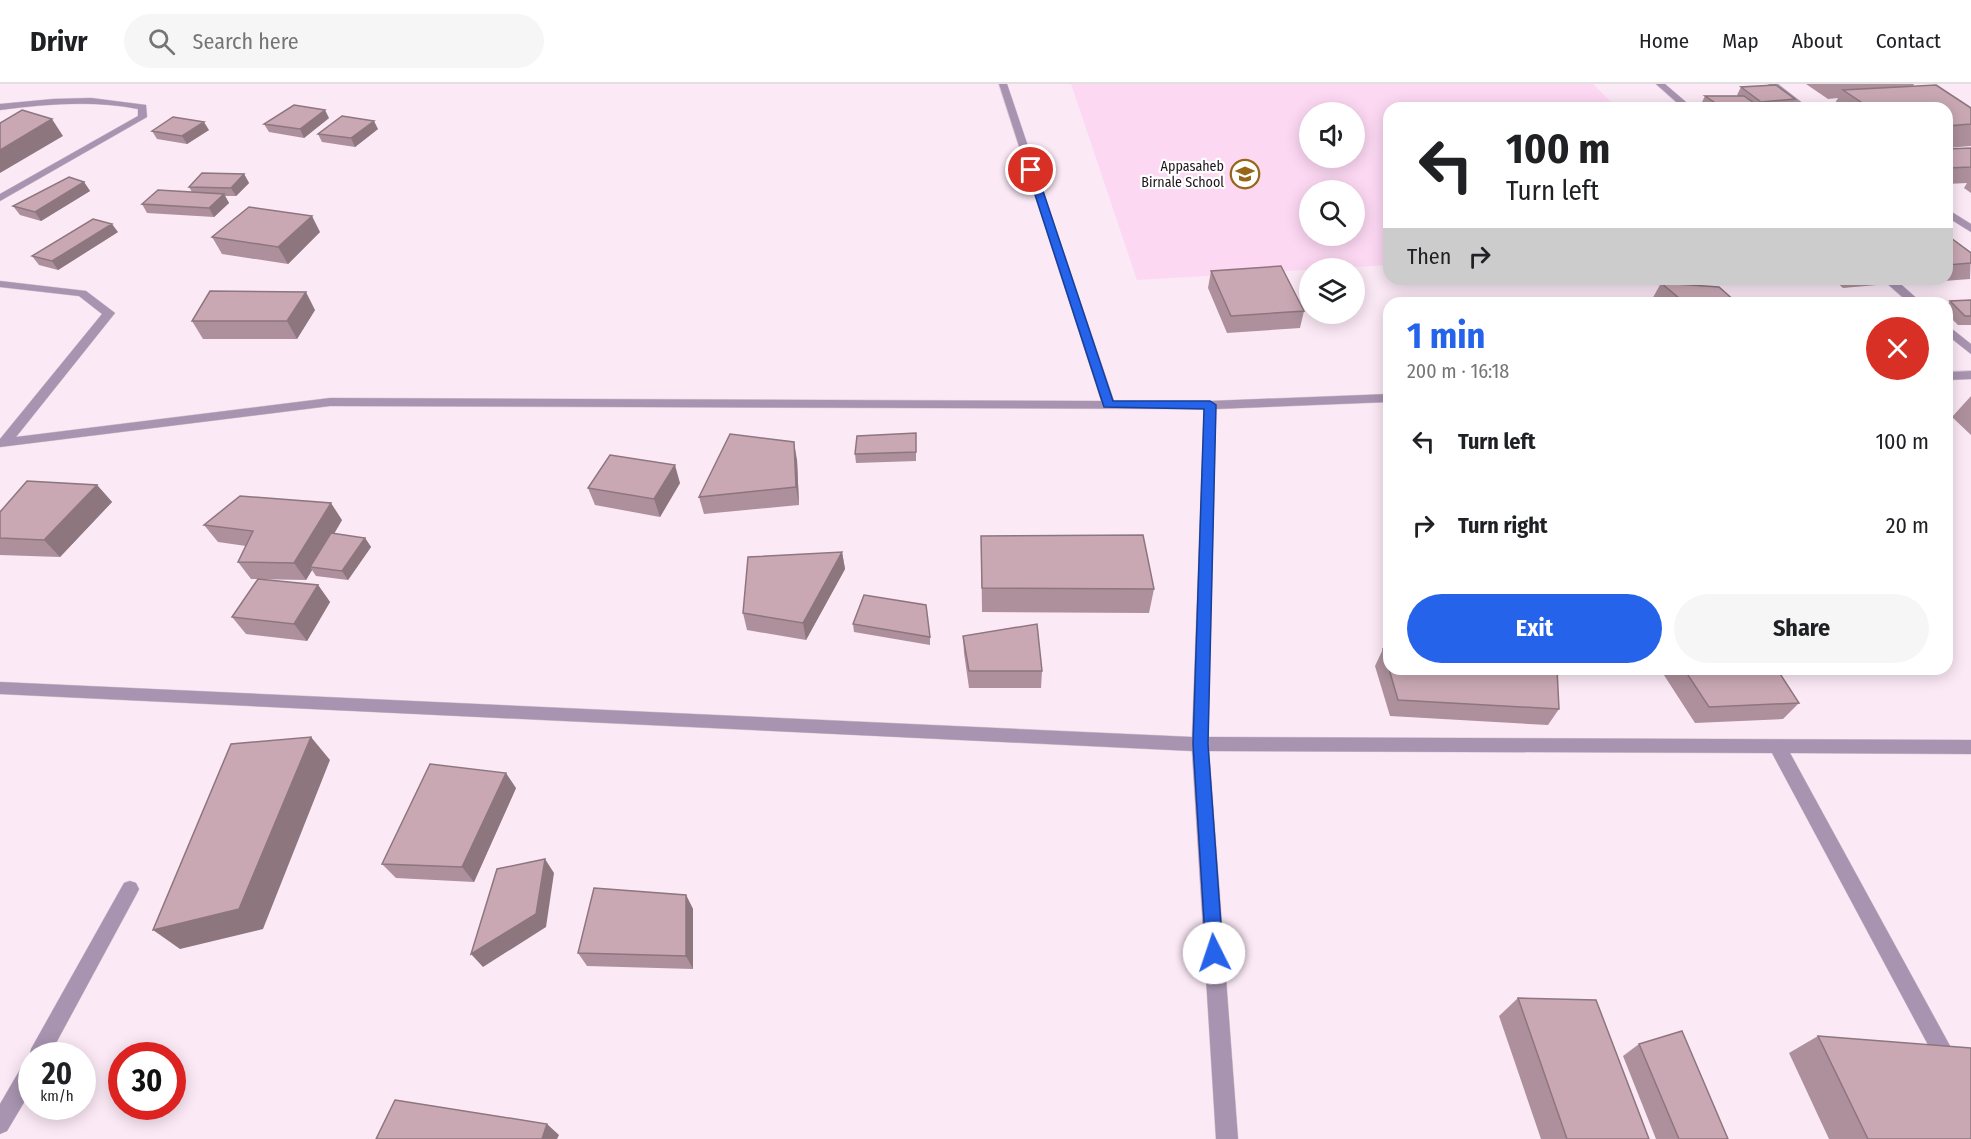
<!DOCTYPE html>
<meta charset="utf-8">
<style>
:root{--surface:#fff;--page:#f6f6f6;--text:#202124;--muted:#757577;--line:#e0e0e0;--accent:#2563eb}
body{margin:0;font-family:"Fira Sans Condensed",sans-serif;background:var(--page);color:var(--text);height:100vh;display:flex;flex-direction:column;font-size:22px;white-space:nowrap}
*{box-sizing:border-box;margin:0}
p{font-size:20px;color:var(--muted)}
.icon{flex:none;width:33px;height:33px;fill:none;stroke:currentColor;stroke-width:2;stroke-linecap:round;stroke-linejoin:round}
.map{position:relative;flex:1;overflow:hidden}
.details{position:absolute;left:1383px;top:213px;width:570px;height:378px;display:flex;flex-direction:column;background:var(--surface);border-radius:18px;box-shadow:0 3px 15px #0003}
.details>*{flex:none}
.guide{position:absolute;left:1383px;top:18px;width:570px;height:183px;border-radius:18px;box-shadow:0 3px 15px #0003;background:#fff;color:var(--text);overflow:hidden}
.tools{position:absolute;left:1299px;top:18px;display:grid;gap:12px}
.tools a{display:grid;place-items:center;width:66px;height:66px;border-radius:50%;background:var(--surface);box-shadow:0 3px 15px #0003;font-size:30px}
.speed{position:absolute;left:18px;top:958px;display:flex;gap:12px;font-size:30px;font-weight:700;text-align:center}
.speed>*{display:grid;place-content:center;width:78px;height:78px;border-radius:50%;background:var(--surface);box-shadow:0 3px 15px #0003;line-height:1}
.speed small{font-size:15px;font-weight:400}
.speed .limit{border:9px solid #d22;background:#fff;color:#111}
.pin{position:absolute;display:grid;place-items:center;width:51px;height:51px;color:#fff;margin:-26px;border:3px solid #fff;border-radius:50%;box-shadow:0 2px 6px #0007}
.me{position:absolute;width:66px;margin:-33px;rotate:356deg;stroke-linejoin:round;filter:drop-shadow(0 0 4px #0008)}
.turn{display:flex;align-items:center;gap:21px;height:126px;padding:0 24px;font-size:27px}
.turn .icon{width:78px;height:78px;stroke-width:2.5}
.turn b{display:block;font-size:42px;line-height:51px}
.then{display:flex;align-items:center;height:57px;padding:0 24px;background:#0003;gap:12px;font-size:22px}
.round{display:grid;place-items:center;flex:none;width:63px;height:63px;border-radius:32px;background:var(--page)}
.summary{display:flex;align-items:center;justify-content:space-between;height:102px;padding:0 24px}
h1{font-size:36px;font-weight:700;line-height:45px;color:var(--accent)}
.cta{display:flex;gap:12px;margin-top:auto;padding:12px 24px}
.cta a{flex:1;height:69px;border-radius:36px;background:var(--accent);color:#fff;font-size:24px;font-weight:700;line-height:69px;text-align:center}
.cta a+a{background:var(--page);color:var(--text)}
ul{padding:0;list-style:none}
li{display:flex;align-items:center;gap:18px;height:84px;padding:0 24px}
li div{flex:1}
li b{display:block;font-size:22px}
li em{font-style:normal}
header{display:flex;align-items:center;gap:36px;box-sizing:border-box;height:84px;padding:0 30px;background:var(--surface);border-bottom:2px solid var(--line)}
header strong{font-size:28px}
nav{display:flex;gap:33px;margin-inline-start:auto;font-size:21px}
.search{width:420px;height:54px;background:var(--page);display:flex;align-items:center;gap:15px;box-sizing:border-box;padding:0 21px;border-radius:33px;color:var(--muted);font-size:22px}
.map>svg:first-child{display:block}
.built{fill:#fdd8f3;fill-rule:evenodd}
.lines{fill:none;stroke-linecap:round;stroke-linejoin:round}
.minor-casing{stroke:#d8c7d3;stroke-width:1}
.minor{fill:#a894b0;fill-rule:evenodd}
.wall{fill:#ad909b}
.shaded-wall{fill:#8d767e}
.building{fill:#c9a8b4;stroke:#8d767e;stroke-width:1.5}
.route{fill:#2563eb;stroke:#184099;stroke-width:1.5}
.labels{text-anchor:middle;stroke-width:4.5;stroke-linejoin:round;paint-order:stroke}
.far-poi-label{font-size:14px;fill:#1f151d;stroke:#fff;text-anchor:end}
</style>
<header>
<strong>Drivr</strong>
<div class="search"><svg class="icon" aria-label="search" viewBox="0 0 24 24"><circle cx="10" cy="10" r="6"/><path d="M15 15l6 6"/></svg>Search here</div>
<nav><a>Home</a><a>Map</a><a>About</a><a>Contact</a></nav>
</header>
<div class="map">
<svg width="1971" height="1055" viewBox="0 0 1971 1055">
<rect width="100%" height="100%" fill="#fbe9f6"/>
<path class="built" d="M 1071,0 L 1593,0 L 1617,24 L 1389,24 L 1389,181 L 1137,196 ZM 1310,28 L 1354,28 L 1354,74 L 1310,74 ZM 1310,106 L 1354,106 L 1354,152 L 1310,152 Z"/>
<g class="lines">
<g class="minor-casing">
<path id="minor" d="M 999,0 L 1007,0 L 1114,317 L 1210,317 L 1389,310 L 1389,318 L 1216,325 L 1208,653 L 1971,656 L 1971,670 L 1790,669 L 1955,971 L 1958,978 L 1955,985 L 1948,988 L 1941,985 L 1772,669 L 1209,667 L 1238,1055 L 1216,1055 L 1192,667 L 0,610 L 0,598 L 1192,653 L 1204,325 L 330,322 L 0,363 L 0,355 L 102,230 L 79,212 L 0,203 L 0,197 L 86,207 L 115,229 L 16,353 L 330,314 L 1101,317 Z
M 1656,0 L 1665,0 L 1693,24 L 1683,24 Z
M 1768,0 L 1778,0 L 1809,24 L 1798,24 Z
M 91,14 L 146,21 L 147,33 L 0,117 L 0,110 L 138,32 L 138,25 C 93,16 46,20 0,26 L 0,20 L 53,15 Z
M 1947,125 L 1971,140 L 1971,148 L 1947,133 Z
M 1882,195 L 1895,195 L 1922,219 L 1909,219 Z
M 1947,241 L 1971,260 L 1971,270 L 1947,251 Z
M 1971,287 L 1971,295 L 1947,296 L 1947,288 Z
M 130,797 L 136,799 L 139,805 L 136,811 L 49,972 L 32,972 L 32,1005 L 7,1047 L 0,1050 L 0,1020 L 25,977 L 29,975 L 31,965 L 124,799 Z"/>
</g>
<use href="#minor" class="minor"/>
</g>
<path class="wall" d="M 1806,0 L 1914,0 L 1913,2 L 1971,24 L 1971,62 L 1947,64 L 1947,24 L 1832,24 L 1838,14 L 1828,15 Z
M 1741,3 L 1795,15 L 1790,23 L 1782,24 L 1707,24 L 1701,20 L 1705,12 L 1738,12 L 1737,11 Z
M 329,34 L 304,54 L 269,48 L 264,40 Z
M 378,45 L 355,63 L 322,58 L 318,50 Z
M 209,46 L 187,60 L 157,55 L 152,47 Z
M 1971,64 L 1971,109 L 1964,104 L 1967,99 L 1947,100 L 1947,65 Z
M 244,90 L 249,99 L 236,112 L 225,112 L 229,119 L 214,133 L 147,129 L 142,120 L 192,108 L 189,103 Z
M 84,98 L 90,107 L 41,137 L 20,131 L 13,122 Z
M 118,148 L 58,186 L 39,181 L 32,172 Z
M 320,148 L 288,180 L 222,170 L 212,153 Z
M 1947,151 L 1971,168 L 1970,195 L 1904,200 L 1898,195 L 1947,195 Z
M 1211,187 L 1304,227 L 1300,244 L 1227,249 L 1208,204 Z
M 1833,195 L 1891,195 L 1888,200 L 1843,204 Z
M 1661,199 L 1737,219 L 1654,219 L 1651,217 Z
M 1971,216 L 1971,241 L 1958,241 L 1947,230 L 1947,221 L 1950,217 Z
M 315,226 L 297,255 L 203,255 L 192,237 Z
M 1971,312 L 1971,351 L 1952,333 Z
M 916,358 L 916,377 L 856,379 L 855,370 Z
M 797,376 L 799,421 L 704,430 L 699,413 Z
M 680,399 L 660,433 L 595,421 L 588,404 Z
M 97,401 L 112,418 L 60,473 L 0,471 L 0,454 Z
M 342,436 L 334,450 L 365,454 L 371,463 L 348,496 L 316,492 L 312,486 L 306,496 L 251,495 L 238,478 L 246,462 L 218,458 L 204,441 Z
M 981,452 L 1154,505 L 1149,529 L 982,528 Z
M 842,468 L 845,485 L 806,556 L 747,546 L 743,529 Z
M 318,501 L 330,518 L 307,557 L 246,550 L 232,533 Z
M 853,540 L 930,553 L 930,561 L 854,548 Z
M 963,552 L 1042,587 L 1041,604 L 969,604 L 964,569 Z
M 1383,565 L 1559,625 L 1548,641 L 1390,632 L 1375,582 Z
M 1660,585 L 1777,585 L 1799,619 L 1783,635 L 1695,639 Z
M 516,704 L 474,798 L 396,794 L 382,780 Z
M 686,811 L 693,825 L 693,885 L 587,882 L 578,869 Z
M 1518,914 L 1649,1055 L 1541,1055 L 1499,932 Z
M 1818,952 L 1971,1055 L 1829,1055 L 1789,969 Z
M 1639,960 L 1728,1055 L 1656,1055 L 1623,972 Z"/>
<path class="shaded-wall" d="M 325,26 L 329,34 L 304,54 L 300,45 Z
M 52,35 L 63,52 L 0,89 L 0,66 Z
M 374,37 L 378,45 L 355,63 L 351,54 Z
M 204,38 L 209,46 L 187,60 L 182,52 Z
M 244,90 L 249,99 L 236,112 L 231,104 Z
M 84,98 L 90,107 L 41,137 L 35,128 Z
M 224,110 L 229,119 L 214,133 L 209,124 Z
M 312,132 L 320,148 L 288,180 L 278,163 Z
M 112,140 L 118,148 L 58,186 L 52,177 Z
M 306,208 L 315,226 L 297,255 L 287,237 Z
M 794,358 L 797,376 L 799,421 L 796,403 Z
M 675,381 L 680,399 L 660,433 L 654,415 Z
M 97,401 L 112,418 L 60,473 L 44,456 Z
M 331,419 L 342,436 L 314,483 L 310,483 L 312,486 L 306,496 L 294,479 Z
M 365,454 L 371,463 L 348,496 L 342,487 Z
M 842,468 L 845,485 L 806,556 L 803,539 Z
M 318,501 L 330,518 L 307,557 L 294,540 Z
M 311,653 L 330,676 L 263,845 L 180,865 L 153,846 Z
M 506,689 L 516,704 L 474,798 L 462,783 Z
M 545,775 L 554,789 L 546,843 L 483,883 L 471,870 Z
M 686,811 L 693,825 L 693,885 L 686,872 Z
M 547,1040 L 559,1051 L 557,1055 L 542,1055 Z"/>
<path class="building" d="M 1776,1 L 1795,15 L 1761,18 L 1741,3 Z
M 1936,1 L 1971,24 L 1971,40 L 1947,42 L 1947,24 L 1870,24 L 1843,6 Z
M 1705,12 L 1744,12 L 1761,24 L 1723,24 Z
M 294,21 L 325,26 L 300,45 L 264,40 Z
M 22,26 L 52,35 L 0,66 L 0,39 Z
M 342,32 L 374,37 L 351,54 L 318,50 Z
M 173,33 L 204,38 L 182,52 L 152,47 Z
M 1971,64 L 1971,83 L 1947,84 L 1947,65 Z
M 202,89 L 244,90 L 231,104 L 189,103 Z
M 69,93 L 84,98 L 35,128 L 13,122 Z
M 158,106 L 224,110 L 209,124 L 142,120 Z
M 249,123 L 312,132 L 278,163 L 212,153 Z
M 93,135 L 112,140 L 52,177 L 32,172 Z
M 1947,151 L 1971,169 L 1971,179 L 1947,181 Z
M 1281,182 L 1304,227 L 1231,232 L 1211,187 Z
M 1661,199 L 1719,203 L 1737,219 L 1685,219 Z
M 210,207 L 306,208 L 287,237 L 192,237 Z
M 1971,216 L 1971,232 L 1965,232 L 1950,217 Z
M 916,349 L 916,368 L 855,370 L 857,352 Z
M 730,350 L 794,358 L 796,403 L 699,413 Z
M 610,371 L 675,381 L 654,415 L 588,404 Z
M 27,397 L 97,401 L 44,456 L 0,454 L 0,428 Z
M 240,412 L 331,419 L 294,479 L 238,478 L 253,447 L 204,441 Z
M 331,449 L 365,454 L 342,487 L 310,483 Z
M 1143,451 L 1154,505 L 982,504 L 981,452 Z
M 842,468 L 803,539 L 743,529 L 748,473 Z
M 258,495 L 318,501 L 294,540 L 232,533 Z
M 864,511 L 926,521 L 930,553 L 853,540 Z
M 1037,540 L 1042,587 L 969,587 L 963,552 Z
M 1383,565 L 1389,565 L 1389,585 Z
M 1389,585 L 1557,585 L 1559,625 L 1398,616 Z
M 1684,585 L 1777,585 L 1799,619 L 1709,623 Z
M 311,653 L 239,825 L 153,846 L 231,660 Z
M 430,680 L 506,689 L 462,783 L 382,780 Z
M 545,775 L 536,830 L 471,870 L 497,785 Z
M 594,804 L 686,811 L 686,872 L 578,869 Z
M 1518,914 L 1596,916 L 1649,1055 L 1567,1055 Z
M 1682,947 L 1728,1055 L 1679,1055 L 1639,960 Z
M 1818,952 L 1971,964 L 1971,1055 L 1868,1055 Z
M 395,1016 L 547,1040 L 542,1055 L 376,1055 Z"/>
<path class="route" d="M 1031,83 L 1036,86 L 1113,317 L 1210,317 L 1216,321 L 1208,660 L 1223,869 L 1221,875 L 1214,877 L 1208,875 L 1206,869 L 1193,660 L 1204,325 L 1104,323 L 1027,86 Z"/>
<defs>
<g id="school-ring" transform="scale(1.5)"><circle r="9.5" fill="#fff" stroke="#986619" stroke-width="1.5"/><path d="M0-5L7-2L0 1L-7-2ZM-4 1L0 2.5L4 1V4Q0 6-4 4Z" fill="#986619"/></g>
</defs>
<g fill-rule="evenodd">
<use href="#school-ring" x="1245" y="90"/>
</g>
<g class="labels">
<g class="far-poi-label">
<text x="1224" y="87">Appasaheb<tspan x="1224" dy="16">Birnale School</tspan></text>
</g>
</g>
</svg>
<div class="tools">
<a><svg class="icon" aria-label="sound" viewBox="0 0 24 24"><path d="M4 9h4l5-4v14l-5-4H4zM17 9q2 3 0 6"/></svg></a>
<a><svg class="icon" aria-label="search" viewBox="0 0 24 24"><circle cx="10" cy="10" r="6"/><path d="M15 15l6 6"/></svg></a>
<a><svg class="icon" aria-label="layers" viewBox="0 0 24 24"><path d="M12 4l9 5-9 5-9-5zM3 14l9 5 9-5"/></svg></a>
</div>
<div class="speed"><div>20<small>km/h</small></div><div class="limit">30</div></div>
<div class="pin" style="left:1031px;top:86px;background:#d93025"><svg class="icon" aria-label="arrive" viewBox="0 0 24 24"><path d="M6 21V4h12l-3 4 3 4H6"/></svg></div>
<svg class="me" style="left:1214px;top:869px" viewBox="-20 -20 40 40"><circle r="19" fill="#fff"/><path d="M0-13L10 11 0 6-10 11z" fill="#2563eb"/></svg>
<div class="guide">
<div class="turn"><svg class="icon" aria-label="left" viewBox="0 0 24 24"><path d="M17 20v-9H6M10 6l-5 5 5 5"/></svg><div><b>100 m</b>Turn left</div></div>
<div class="then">Then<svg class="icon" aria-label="right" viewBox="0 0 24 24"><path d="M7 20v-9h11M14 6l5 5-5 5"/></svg></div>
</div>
<section class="details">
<div class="summary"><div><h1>1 min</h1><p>200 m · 16:18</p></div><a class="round" style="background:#d93025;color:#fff"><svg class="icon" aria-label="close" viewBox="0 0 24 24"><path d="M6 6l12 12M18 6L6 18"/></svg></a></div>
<ul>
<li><svg class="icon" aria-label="left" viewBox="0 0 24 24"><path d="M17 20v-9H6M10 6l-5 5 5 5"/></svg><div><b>Turn left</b></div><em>100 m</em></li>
<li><svg class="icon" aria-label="right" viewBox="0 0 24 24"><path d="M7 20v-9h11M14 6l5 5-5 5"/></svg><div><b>Turn right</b></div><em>20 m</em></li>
</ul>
<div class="cta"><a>Exit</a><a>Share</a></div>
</section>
</div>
